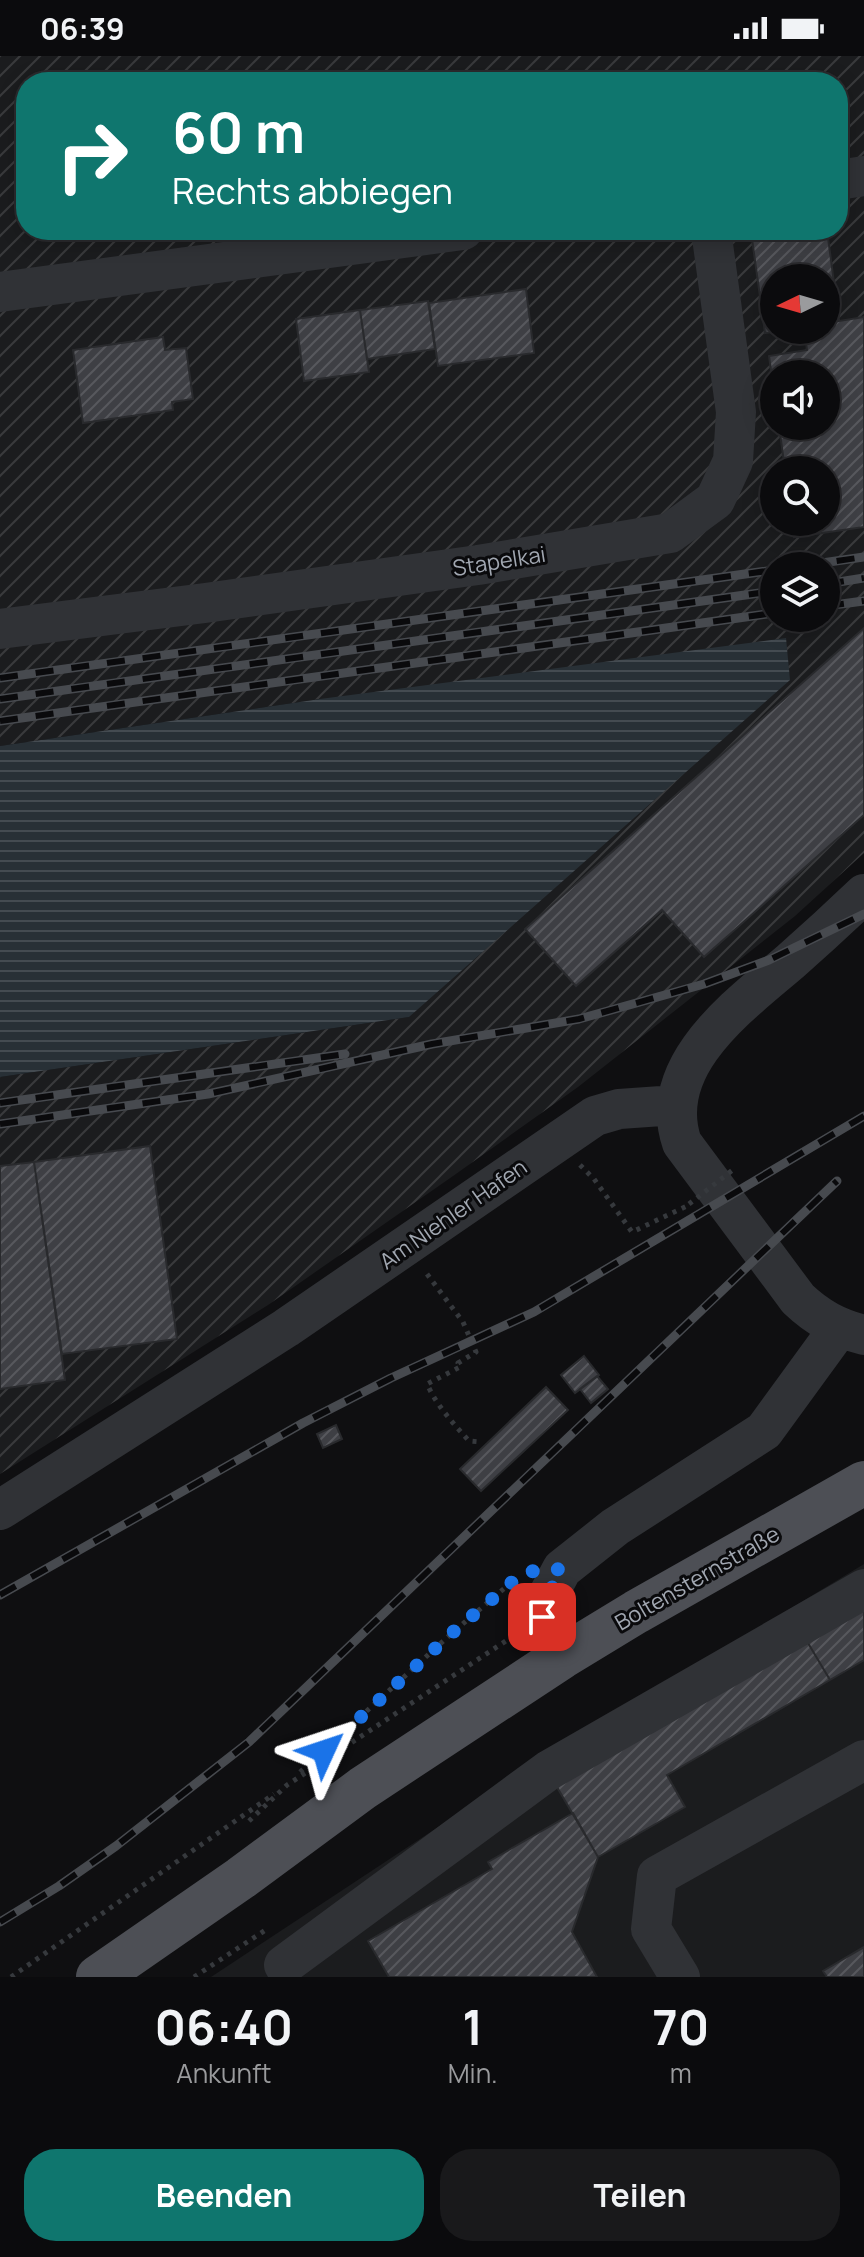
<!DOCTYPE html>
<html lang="de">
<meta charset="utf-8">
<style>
:root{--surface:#0b0b0d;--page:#19191b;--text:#f1f3f6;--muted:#9a9b9d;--line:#2b2b2e;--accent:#0f766e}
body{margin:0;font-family:Manrope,sans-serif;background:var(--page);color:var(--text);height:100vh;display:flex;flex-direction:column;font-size:30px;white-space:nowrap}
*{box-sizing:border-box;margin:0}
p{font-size:26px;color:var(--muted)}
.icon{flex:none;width:44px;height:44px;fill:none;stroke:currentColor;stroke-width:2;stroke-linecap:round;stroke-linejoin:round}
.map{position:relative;height:1921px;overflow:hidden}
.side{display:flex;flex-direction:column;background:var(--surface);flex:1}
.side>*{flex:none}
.hud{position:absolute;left:16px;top:16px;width:832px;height:168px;border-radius:32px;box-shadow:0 4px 20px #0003,0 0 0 2px var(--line);background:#0f766e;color:#fff;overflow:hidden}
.needle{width:52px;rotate:265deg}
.tools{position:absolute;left:760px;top:208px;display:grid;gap:16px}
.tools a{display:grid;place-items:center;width:80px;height:80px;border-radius:50%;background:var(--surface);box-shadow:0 4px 20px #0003,0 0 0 2px var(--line);font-size:40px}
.pin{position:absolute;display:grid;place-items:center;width:68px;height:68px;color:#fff;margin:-34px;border-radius:16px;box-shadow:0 4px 12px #0006}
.me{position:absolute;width:88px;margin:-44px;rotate:48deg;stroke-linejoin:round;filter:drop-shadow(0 0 6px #0008)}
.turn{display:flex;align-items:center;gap:28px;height:168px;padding:0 24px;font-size:36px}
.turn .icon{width:104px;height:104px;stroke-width:2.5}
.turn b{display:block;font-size:56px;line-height:68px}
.eta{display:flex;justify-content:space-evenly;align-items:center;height:136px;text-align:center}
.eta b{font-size:48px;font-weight:700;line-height:56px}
.primary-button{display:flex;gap:16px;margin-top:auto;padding:16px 24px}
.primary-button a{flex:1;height:92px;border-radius:32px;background:var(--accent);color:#fff;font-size:32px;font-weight:700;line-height:92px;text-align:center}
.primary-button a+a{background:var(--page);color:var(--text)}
.status{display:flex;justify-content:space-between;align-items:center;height:56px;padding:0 40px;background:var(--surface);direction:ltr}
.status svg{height:22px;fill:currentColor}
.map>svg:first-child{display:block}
.built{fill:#1b1c1e}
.industrial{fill:url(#industrial-furrows);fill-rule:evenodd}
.water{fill:url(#water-rules)}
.building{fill:url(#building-hatch);stroke:#292a2d;stroke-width:2}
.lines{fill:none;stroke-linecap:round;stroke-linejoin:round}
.path{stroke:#36393d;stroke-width:5;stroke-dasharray:4 6;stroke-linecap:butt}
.minor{stroke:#303236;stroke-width:40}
.major{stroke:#4d4f55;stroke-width:44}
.rail-casing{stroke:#474a4f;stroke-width:9}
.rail{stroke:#0a0a0c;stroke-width:6;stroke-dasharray:18;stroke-linecap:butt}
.path-bridge{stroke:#36393d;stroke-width:5;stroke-dasharray:4 6;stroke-linecap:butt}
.route{stroke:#1a73e8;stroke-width:14;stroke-dasharray:0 25.2}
.labels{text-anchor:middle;stroke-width:6;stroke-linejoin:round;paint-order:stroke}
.street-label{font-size:22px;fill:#a1a7b1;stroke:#0a0a0c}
</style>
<div class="status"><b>06:39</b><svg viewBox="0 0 49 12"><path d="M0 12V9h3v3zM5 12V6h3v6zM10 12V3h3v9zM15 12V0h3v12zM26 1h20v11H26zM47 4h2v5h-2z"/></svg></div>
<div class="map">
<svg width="864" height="1921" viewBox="0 0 864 1921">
<defs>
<pattern id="industrial-furrows" width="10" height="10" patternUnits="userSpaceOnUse" patternTransform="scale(2)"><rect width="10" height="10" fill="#1b1c1e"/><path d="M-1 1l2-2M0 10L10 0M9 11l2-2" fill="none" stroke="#393a3c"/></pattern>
<pattern id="water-rules" width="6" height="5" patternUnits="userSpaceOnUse" patternTransform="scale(2)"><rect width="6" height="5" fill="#283036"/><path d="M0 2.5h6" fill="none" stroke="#444b51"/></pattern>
<pattern id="building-hatch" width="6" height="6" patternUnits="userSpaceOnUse" patternTransform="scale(2)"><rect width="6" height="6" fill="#3e3f44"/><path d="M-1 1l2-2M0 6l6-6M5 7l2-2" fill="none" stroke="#57585d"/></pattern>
</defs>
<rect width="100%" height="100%" fill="#0f0f11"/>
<path class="built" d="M 864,1508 L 864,1921 L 211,1921 L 532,1709 Z"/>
<path class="industrial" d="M 0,0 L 864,0 L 864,797 L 795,860 L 578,1031 L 453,1120 L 268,1249 L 0,1418 L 0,1021 L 409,961 L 320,643 L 0,690 ZM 26,26 L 838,26 L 838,174 L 26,174 ZM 774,222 L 826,222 L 826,274 L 774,274 ZM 774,318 L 826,318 L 826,370 L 774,370 ZM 774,414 L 826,414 L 826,466 L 774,466 ZM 774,510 L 826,510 L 826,562 L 774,562 Z"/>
<path class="water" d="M 786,582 L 790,624 L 409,961 L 0,1021 L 0,690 L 320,643 Z"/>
<path class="building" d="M 811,174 L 827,174 L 839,264 L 826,267 L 826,222 L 774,222 L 774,274 L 786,274 L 765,277 L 752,183 Z
M 526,233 L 534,297 L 438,310 L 429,247 Z
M 428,245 L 435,293 L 367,303 L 360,254 Z
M 360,254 L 369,316 L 304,325 L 296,263 Z
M 864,261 L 864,471 L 794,481 L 792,466 L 826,466 L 826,414 L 785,414 L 779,370 L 826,370 L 826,318 L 774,318 L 774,337 L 769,300 L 807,294 L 804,274 L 826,274 L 826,267 Z
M 163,281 L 165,294 L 186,292 L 193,343 L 172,346 L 173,354 L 83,367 L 73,294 Z
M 864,572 L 864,759 L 704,901 L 662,854 L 576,930 L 525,873 Z
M 150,1090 L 177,1283 L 62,1298 L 34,1106 Z
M 34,1106 L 65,1324 L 0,1333 L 0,1110 Z
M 584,1300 L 599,1319 L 575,1337 L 561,1319 Z
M 597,1320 L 608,1333 L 591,1347 L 580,1333 Z
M 546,1331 L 568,1354 L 481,1435 L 460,1413 Z
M 336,1369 L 342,1383 L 323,1392 L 317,1378 Z
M 864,1550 L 864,1604 L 830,1624 L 805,1582 Z
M 805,1582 L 830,1624 L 667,1719 L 685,1751 L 598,1801 L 554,1726 Z
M 573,1757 L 598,1801 L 572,1876 L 597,1921 L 389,1921 L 368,1885 L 492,1813 L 488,1806 Z
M 864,1891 L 864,1921 L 827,1921 L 823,1915 Z"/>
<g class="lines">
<path class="path" d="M 580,1109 L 594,1123 L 632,1176 L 687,1150
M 427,1218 L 463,1266 L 476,1296 L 458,1307 L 460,1311 L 427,1328 C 437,1350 453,1367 469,1385 L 481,1386
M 300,1716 L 452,1577 L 513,1525
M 249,1765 L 287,1729 L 512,1581
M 11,1921 L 274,1738
M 194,1921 L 267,1873"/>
<path class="minor" d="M 838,124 L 864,120
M 0,236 L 463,174
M 0,573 L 205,547 L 478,509 L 670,477 L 715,444 L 733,405 L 736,356 L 711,174
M 864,838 C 840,861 816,883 791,905 C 740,949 655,1009 682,1087 L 798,1243 C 818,1262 837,1272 864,1279
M 0,1454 L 286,1272 L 595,1060 L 619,1053 L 676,1049
M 562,1601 L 542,1561 L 544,1547 L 562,1513 L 615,1471 L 764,1375 L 839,1272
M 284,1909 L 549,1714 L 864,1533
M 680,1921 L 651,1873 L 657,1820 L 864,1704"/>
<path class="major" d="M 98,1921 L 241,1822 L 363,1732 L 562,1601 L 636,1556 L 864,1427"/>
<g class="rail-casing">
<path id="rail" d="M 801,510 L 864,501
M 826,528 L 864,522
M 826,550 L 864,545
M 0,622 L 774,514
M 0,643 L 774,535
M 0,665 L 774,557
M 0,1047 L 345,998
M 0,1068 L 208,1038 L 432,988 L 579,963 L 704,928 L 769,904 L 864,858
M 0,1539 L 303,1367 L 391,1322 L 534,1256 L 864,1060
M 0,1866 L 59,1830 L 116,1790 L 249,1686 L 837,1125"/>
</g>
<use href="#rail" class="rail"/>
<path class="path-bridge" d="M 689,1148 L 734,1113"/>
</g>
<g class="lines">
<path class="route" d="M 324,1695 L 452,1577 L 524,1516 L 562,1513 L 544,1547 L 542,1561"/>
</g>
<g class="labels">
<g class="street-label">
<text transform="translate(499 505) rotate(-9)" y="8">Stapelkai</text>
<text transform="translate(453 1158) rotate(-35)" y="8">Am Niehler Hafen</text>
<text transform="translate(697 1522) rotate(-30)" y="8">Boltensternstraße</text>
</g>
</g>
</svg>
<div class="tools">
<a><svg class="needle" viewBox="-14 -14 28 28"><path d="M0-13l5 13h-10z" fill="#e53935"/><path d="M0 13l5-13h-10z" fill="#9a9b9d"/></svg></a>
<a><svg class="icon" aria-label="sound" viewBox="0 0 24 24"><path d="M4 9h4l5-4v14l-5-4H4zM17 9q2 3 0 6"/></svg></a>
<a><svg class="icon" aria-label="search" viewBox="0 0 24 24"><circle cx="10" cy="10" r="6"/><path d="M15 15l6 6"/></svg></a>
<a><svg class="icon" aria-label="layers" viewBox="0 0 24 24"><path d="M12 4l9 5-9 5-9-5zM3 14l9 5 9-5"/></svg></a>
</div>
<div class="pin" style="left:542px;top:1561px;background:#d93025"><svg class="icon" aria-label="arrive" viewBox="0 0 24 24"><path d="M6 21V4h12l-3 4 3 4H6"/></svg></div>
<svg class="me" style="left:324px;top:1695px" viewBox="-20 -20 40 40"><path d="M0-17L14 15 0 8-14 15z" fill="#1a73e8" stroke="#fff" stroke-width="4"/></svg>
<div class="hud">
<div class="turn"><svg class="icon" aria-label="right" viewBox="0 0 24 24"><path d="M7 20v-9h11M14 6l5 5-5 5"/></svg><div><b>60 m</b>Rechts abbiegen</div></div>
</div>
</div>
<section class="side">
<div class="eta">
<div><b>06:40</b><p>Ankunft</p></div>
<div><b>1</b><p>Min.</p></div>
<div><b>70</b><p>m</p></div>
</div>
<div class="primary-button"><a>Beenden</a><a>Teilen</a></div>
</section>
